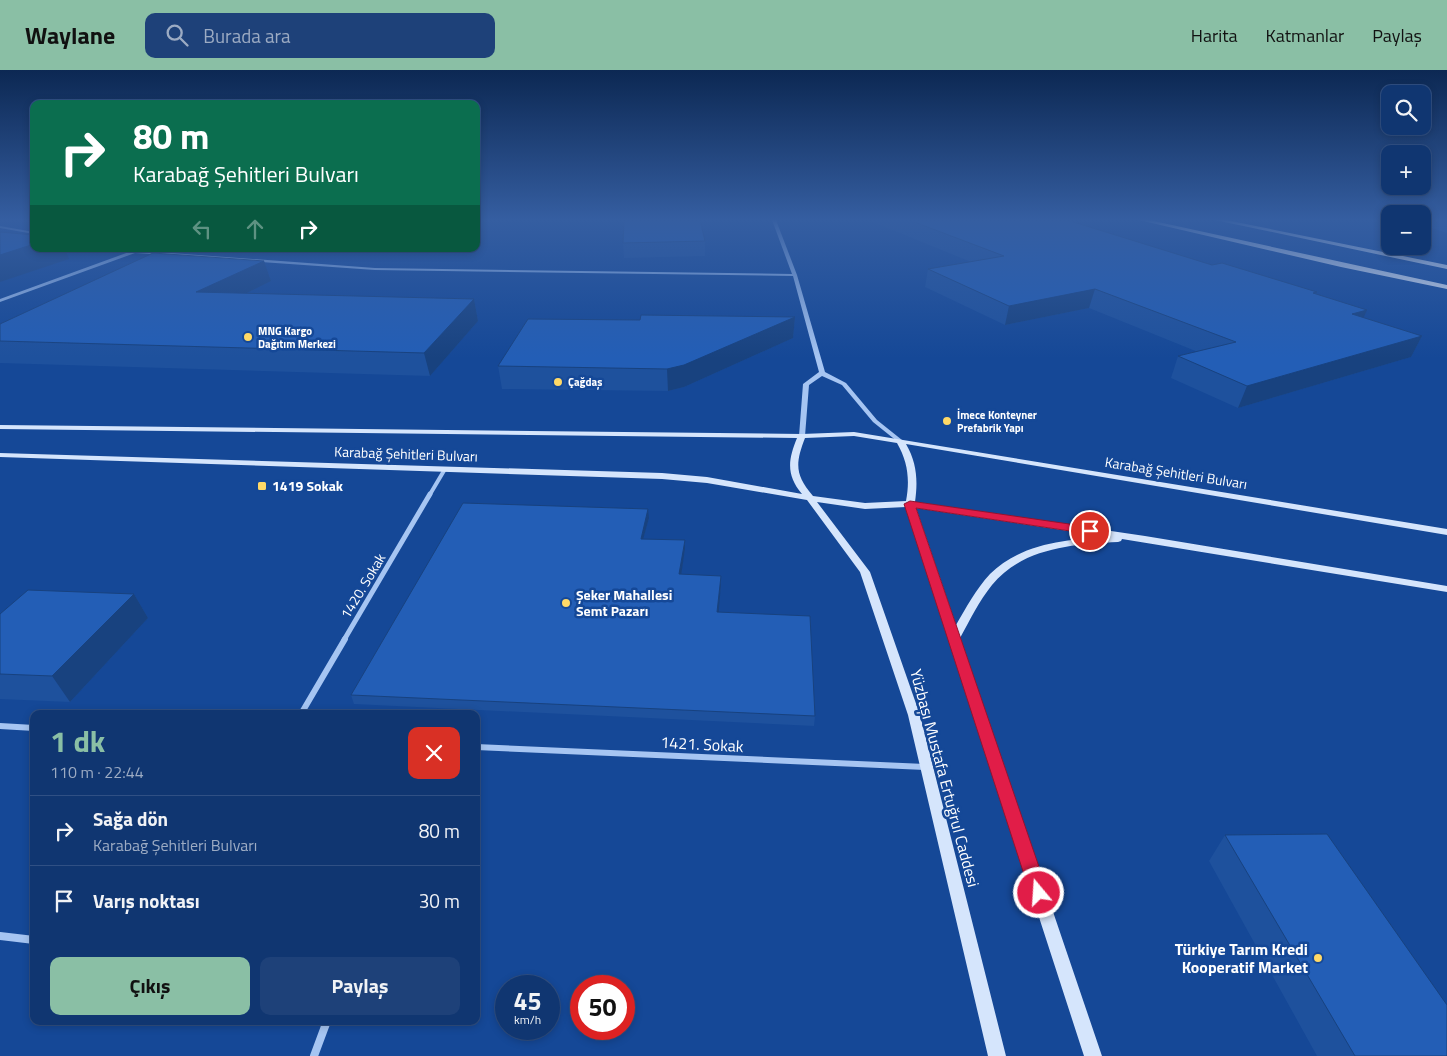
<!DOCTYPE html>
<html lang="tr">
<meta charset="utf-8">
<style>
:root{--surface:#103671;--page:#1e4179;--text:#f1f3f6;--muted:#9cabc3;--line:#305084;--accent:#8abfa5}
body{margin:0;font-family:"Titillium Web",sans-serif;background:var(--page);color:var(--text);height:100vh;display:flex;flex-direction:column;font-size:19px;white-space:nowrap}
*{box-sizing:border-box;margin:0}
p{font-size:16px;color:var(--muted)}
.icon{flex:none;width:28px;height:28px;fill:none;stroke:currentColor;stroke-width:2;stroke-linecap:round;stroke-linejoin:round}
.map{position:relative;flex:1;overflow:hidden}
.drawer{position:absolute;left:30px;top:640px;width:450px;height:315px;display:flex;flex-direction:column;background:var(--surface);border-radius:10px;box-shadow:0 2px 8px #0003,0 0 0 1px var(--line)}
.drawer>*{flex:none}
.hud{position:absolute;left:30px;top:30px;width:450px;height:152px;border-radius:10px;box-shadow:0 2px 8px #0003,0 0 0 1px var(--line);background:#0b6e4f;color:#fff;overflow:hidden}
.fabs{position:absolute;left:1381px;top:15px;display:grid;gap:10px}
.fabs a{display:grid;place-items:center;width:50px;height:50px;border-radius:10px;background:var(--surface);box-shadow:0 2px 8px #0003,0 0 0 1px var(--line);font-size:25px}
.speed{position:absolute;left:495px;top:905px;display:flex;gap:10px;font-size:25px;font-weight:700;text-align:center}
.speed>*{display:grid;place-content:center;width:65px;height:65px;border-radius:50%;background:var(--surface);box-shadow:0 2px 8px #0003,0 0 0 1px var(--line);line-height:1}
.speed small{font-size:12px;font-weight:400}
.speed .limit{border:8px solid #d22;background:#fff;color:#111}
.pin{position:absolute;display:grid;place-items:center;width:42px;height:42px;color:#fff;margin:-21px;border:2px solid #fff;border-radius:50%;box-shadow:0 1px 5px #0007}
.me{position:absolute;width:55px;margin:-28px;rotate:342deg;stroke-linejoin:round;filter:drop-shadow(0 0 4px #0008)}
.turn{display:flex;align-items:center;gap:18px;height:105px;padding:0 20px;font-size:22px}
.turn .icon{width:65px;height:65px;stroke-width:2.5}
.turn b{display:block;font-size:35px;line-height:42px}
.lanes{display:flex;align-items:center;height:48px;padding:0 20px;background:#0003;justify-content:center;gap:25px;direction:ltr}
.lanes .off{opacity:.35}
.round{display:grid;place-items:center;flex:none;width:52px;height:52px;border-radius:10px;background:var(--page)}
.headline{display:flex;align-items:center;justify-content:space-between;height:85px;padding:0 20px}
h1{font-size:30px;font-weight:700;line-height:38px;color:var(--accent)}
.action{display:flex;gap:10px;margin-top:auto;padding:10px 20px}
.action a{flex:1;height:58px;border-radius:10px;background:var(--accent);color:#111;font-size:20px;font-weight:700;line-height:58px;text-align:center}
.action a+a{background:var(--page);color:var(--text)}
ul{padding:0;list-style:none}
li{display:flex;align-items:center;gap:15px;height:70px;padding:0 20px;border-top:1px solid var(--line)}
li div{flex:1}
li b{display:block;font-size:19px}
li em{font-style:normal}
header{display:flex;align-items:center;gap:30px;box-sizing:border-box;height:70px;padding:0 25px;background:var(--accent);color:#111}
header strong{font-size:24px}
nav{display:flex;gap:28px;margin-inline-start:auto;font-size:18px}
.search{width:350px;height:45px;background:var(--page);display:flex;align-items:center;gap:12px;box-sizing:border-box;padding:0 18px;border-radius:10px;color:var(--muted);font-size:19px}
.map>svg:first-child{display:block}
.green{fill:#1d59b1}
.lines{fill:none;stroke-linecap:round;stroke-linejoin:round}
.minor-far3{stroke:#a6c5f2;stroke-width:4}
.minor-far2{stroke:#a6c5f2;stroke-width:5}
.minor-far1{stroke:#a6c5f2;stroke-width:6}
.minor{stroke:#a6c5f2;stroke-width:8}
.tertiary{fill:#a6c5f2;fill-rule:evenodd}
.secondary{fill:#d5e5fc;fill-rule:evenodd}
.trunk{fill:#f8faff;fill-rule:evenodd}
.wall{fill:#1e519d}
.shaded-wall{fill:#18427f}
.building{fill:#235eb6;stroke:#18427f}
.route{fill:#e11d48;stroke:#92132f}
.poi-dot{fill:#ffd967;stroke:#154897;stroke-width:2}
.labels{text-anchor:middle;stroke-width:5;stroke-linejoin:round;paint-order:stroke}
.far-poi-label{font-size:11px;font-weight:bold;fill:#fff;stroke:#154897;text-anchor:start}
.street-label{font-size:14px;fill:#fff;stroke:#154897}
.poi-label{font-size:14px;font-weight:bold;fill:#fff;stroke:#154897;text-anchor:start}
.near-street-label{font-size:16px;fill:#fff;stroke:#154897}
.near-poi-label{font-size:16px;font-weight:bold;fill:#fff;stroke:#154897;text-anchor:end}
</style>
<header>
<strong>Waylane</strong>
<div class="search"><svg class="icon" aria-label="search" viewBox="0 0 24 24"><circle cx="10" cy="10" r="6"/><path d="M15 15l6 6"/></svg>Burada ara</div>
<nav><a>Harita</a><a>Katmanlar</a><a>Paylaş</a></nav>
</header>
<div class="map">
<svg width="1447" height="986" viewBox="0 0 1447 986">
<rect width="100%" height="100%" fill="#154897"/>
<path class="green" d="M 1423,150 L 1447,150 L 1447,163 L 1423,155 Z"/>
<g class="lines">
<path class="minor-far3" d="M 429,426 L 445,399"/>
<path class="minor-far2" d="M 344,570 L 430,424"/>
<path class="minor-far1" d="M 301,644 L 345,569
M 0,656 L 34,658
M 476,677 L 925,697"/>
<path class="minor" d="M 0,866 L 34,870
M 314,986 L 327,951"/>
<path class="tertiary" d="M 772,150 L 776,150 L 797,205 L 825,302 L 846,313 L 877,350 L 902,370 L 902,372 L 898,372 L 873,352 L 842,315 L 822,306 L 809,315 L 805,366 L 802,368 L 799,366 L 803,314 L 819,302 L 793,206 L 375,200 L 135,183 L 0,232 L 0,229 L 129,182 L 117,179 L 375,198 L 792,204 Z
M 0,156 L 34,162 L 34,164 L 0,158 Z"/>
<path class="secondary" d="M 0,355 L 802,364 L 854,362 L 1447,459 L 1447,465 L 906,374 C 917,393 918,411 915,432 L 1145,466 L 1447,516 L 1447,522 L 1122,469 L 1121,471 L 1118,472 C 1073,474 1022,478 992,515 C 979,531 970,550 960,568 L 1102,986 L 1084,986 L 906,437 L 865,439 L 817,432 L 870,502 L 920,645 L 1006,986 L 988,986 L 908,645 L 860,502 L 807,430 L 707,413 L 662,409 L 0,387 L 0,383 L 662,403 L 707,407 L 802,424 C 786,405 788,390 797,368 L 0,359 ZM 854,366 L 897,373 C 908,392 910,410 906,431 L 865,433 L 813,426 C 795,405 795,394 805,368 ZM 916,438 L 1109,467 C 1069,469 1021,473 990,504 C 976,519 966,538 956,555 Z"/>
<path class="trunk" d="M 1139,150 L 1149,150 L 1447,215 L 1447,219 L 1341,197 Z
M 1215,150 L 1226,150 L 1447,195 L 1447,199 Z"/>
</g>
<path class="wall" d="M 868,150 L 1067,150 L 1212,195 L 1316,224 L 1364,248 L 1422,266 L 1411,287 L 1238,338 L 1171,308 L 1178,286 L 1198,282 L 1089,238 L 1005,255 L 925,217 L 928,199 L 971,192 Z
M 705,171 L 705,186 L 624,188 L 623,173 Z
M 264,191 L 271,211 L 245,224 L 474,229 L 478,251 L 430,306 L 0,293 L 0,254 Z
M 795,247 L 793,268 L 684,317 L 668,321 L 502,319 L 498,296 L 640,250 Z
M 649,448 L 643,469 L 685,470 L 685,479 L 681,504 L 721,514 L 718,542 L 815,646 L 814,656 L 354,634 L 351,625 Z
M 134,524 L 148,548 L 70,632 L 0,629 L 0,544 Z
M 1225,765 L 1447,986 L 1317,986 L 1209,791 Z"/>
<path class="shaded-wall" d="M 34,174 L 34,179 L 65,179 L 69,189 L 0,212 L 0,185 Z
M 264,191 L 271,211 L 205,244 L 196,222 Z
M 1095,219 L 1089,238 L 1005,255 L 1009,236 Z
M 474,229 L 478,251 L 430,306 L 424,283 Z
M 1367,240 L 1358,260 L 1352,244 Z
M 795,247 L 793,268 L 684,317 L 668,321 L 667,299 Z
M 1422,266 L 1411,287 L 1238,338 L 1247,316 Z
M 648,439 L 649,448 L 641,477 L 641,469 Z
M 685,470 L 685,479 L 680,513 L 679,504 Z
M 721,506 L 721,514 L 718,551 L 717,542 Z
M 134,524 L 148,548 L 70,632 L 52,606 Z"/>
<path class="building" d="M 624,150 L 700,150 L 705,171 L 623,173 Z
M 909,150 L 1067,150 L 1212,195 L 1222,193 L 1317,222 L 1313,223 L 1367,240 L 1352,244 L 1422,266 L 1247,316 L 1178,286 L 1236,272 L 1095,219 L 1009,236 L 928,199 L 1004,186 Z
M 0,162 L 34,165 L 34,174 L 0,185 Z
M 153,183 L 264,191 L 196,222 L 474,229 L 424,283 L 0,271 L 0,254 Z
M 641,245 L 795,247 L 684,295 L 667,299 L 498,296 L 528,249 L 640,250 Z
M 463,433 L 648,439 L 641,469 L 685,470 L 679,504 L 721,506 L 717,542 L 810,546 L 815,646 L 351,625 Z
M 28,520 L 134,524 L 52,606 L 0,604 L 0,544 Z
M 1327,764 L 1447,935 L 1447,986 L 1355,986 L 1225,765 Z"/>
<linearGradient id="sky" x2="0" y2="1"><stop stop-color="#0c2853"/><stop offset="0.52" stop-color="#355ea1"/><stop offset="1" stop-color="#355ea1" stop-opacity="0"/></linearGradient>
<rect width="1447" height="288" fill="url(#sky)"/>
<path class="route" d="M 910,431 L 1090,457 L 1096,461 L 1090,464 L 916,438 L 1048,823 L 1045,829 L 1039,831 L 1033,829 L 1030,823 L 904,434 Z"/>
<g class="poi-dot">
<circle cx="248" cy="267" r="5"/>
<circle cx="558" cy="312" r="5"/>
<circle cx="947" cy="351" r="5"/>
<rect x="257" y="411" width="10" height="10" rx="2.5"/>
<circle cx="566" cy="533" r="5"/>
<circle cx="1318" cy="888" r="5"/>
</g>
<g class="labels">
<g class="far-poi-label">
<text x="258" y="265">MNG Kargo<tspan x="258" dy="13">Dağıtım Merkezi</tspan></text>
<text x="568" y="316">Çağdaş</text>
<text x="957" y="349">İmece Konteyner<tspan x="957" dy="13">Prefabrik Yapı</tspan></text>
</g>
<g class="street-label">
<text transform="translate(406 384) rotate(2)" y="5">Karabağ Şehitleri Bulvarı</text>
<text transform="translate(1176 403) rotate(9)" y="5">Karabağ Şehitleri Bulvarı</text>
<text transform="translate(363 516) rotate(-59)" y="5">1420. Sokak</text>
</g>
<g class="poi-label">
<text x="272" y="421">1419 Sokak</text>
<text x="576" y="530">Şeker Mahallesi<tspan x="576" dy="16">Semt Pazarı</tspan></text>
</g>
<g class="near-street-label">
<text transform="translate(702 674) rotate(3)" y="6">1421. Sokak</text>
<text transform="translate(945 708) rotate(75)" y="6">Yüzbaşı Mustafa Ertuğrul Caddesi</text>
</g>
<g class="near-poi-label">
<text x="1308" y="885">Türkiye Tarım Kredi<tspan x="1308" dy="18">Kooperatif Market</tspan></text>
</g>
</g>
</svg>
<div class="fabs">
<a><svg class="icon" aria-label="search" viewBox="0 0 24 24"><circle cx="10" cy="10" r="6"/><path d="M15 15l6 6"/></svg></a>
<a>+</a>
<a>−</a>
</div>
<div class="speed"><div>45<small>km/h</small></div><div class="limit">50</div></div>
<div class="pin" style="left:1090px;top:461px;background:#d93025"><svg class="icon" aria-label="arrive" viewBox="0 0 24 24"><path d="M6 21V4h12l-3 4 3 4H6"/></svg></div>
<svg class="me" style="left:1039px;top:823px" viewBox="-20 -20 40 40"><circle r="17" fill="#e11d48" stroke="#fff" stroke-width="3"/><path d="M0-11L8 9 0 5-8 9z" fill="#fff"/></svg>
<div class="hud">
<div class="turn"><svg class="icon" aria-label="right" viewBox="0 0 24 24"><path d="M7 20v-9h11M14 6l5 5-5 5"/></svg><div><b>80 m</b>Karabağ Şehitleri Bulvarı</div></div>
<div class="lanes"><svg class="icon off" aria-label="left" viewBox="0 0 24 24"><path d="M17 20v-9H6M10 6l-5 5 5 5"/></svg><svg class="icon off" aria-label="ahead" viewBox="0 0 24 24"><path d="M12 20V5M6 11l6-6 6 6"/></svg><svg class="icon" aria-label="right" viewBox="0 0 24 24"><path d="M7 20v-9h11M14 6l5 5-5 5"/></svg></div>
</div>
<section class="drawer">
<div class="headline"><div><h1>1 dk</h1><p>110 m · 22:44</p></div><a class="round" style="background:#d93025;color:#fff"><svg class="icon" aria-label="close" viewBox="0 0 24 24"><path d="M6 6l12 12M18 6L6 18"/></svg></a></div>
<ul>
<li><svg class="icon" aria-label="right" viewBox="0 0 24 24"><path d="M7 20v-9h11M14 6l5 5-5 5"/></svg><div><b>Sağa dön</b><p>Karabağ Şehitleri Bulvarı</p></div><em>80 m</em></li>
<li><svg class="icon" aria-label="arrive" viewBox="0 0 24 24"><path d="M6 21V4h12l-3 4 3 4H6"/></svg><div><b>Varış noktası</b></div><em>30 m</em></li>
</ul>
<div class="action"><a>Çıkış</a><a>Paylaş</a></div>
</section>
</div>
